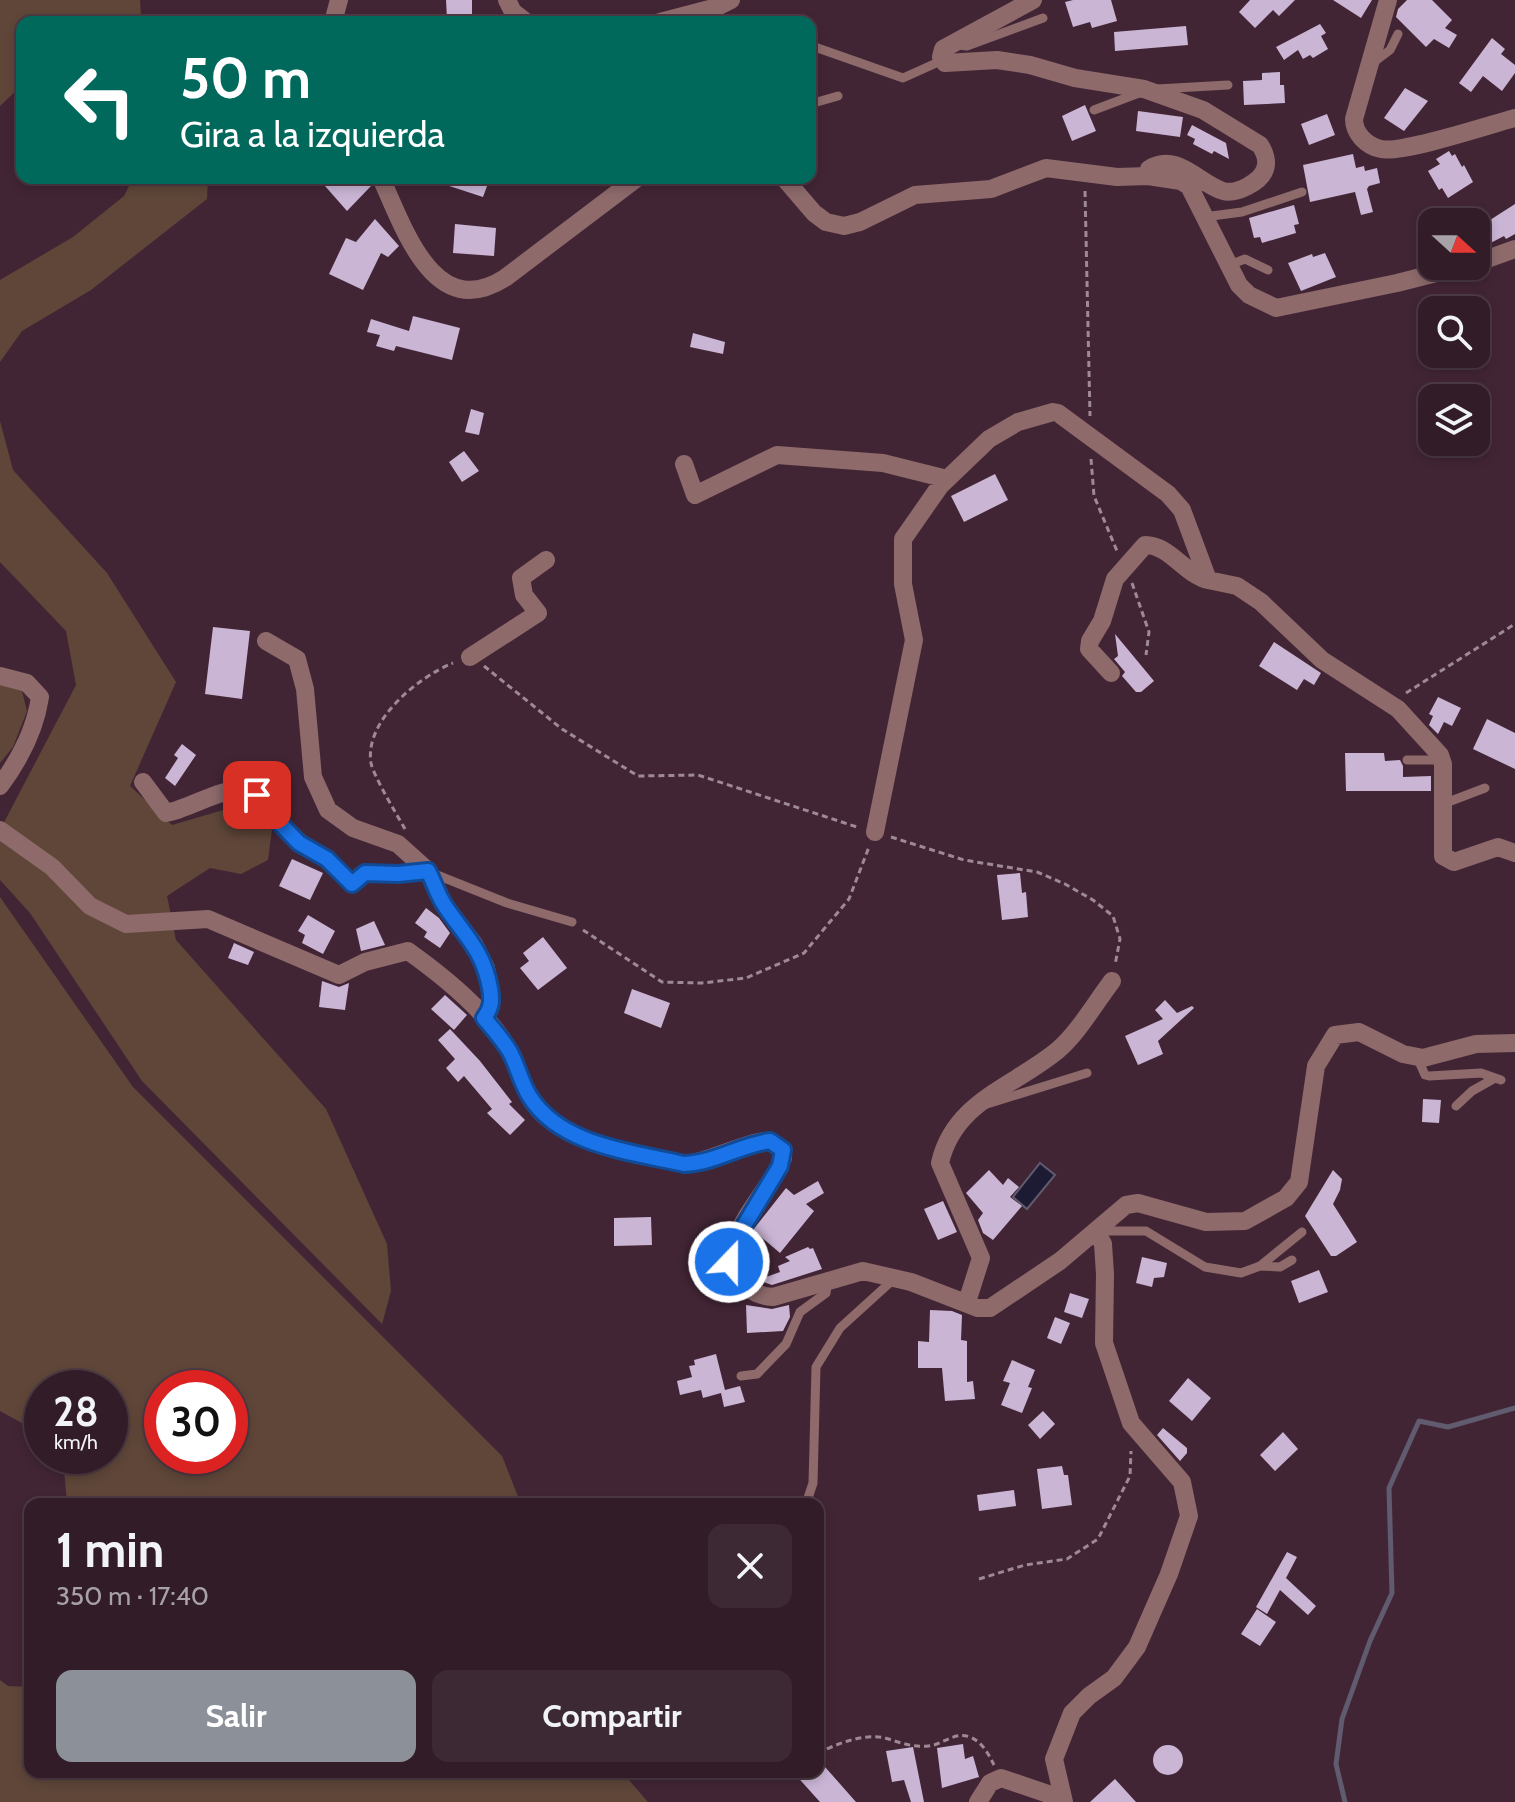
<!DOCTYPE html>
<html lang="es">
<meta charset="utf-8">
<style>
:root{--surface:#321c28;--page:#3d2934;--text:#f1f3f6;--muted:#a8a1a8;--line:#4d3a45;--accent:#8c9099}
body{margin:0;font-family:Cabin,sans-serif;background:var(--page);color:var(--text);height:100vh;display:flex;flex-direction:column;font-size:30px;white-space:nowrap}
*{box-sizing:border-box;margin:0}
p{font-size:26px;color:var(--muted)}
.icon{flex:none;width:44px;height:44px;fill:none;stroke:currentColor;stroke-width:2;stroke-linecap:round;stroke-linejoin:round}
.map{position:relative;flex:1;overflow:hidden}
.sheet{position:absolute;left:24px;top:1498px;width:800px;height:280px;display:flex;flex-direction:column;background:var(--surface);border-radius:16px;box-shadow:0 4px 12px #0003,0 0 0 2px var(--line)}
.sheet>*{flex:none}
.banner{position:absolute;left:16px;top:16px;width:800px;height:168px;border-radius:16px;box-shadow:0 4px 12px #0003,0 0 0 2px var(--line);background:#00695c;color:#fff;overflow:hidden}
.needle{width:52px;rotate:111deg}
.fabs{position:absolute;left:1418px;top:208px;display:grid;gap:16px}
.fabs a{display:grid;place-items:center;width:72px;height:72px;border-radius:16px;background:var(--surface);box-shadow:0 4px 12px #0003,0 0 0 2px var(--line);font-size:40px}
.speed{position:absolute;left:24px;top:1370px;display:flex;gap:16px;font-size:40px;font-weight:700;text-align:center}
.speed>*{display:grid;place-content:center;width:104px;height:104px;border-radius:50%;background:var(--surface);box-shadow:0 4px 12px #0003,0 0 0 2px var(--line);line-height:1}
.speed small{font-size:20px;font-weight:400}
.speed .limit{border:12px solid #d22;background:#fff;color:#111}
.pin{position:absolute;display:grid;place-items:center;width:68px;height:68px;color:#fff;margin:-34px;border-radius:16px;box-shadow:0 4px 12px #0006}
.me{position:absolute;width:88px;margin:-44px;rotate:22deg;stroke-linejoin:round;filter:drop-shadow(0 0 6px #0008)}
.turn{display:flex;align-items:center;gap:28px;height:168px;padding:0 32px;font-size:36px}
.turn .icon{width:104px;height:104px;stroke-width:2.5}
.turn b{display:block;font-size:56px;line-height:68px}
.round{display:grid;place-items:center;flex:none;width:84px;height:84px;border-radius:16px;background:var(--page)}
.overview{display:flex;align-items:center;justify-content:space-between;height:136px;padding:0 32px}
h1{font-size:48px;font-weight:800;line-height:60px}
.action{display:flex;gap:16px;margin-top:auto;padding:16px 32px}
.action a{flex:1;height:92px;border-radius:16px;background:var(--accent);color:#fff;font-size:32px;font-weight:800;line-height:92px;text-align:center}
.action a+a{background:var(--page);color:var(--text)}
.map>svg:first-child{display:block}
.green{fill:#5f4639;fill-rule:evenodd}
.water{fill:#1c1b33;stroke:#605b6e;stroke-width:2}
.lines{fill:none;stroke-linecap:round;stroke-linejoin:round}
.stream{stroke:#605b6e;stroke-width:5}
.building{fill:#cab5d5}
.path{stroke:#9e8994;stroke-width:3;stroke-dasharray:6 4;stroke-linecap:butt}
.service{stroke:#8e6a6b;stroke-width:9}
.minor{stroke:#8e6a6b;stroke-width:18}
.route-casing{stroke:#114b97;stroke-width:20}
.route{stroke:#1a73e8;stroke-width:14}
</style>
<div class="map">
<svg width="1515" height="1802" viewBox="0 0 1515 1802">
<rect width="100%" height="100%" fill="#422535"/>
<path class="green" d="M 0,0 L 140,0 L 141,16 L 136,22 L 22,22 L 22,85 L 0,106 Z
M 133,178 L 208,178 L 207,199 L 91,290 L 22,331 L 0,362 L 0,280 L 73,237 L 124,196 Z
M 0,421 L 13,470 L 107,573 L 176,682 L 130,786 L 172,825 L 247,803 L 272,830 L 268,860 L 241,874 L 210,868 L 167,896 L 176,940 L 326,1109 L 387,1244 L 391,1291 L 382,1324 L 142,1081 L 30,913 L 0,880 L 0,830 L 76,685 L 66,631 L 0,562 Z
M 0,685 L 22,691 L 27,711 L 13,747 L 0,763 Z
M 0,897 L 133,1087 L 502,1456 L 521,1504 L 67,1504 L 63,1456 L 110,1456 L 110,1388 L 42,1388 L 42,1434 L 0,1411 ZM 230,1388 L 230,1456 L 162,1456 L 162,1388 Z
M 0,1680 L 8,1686 L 30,1687 L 30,1772 L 622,1772 L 648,1802 L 0,1802 Z"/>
<path class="water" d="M 1040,1163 L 1055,1175 L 1027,1209 L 1013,1197 Z"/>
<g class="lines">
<path class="stream" d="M 1345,1802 L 1336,1764 L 1342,1719 L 1370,1641 L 1392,1593 L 1389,1488 L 1419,1421 L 1448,1427 L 1515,1408"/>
</g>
<path class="building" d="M 446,0 L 472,0 L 472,18 L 447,19 Z
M 1073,0 L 1111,0 L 1117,21 L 1092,28 L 1090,22 L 1073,27 L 1065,2 Z
M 1250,0 L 1295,0 L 1279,16 L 1273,10 L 1255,28 L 1239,12 Z
M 1333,0 L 1372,0 L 1361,18 Z
M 1407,0 L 1432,0 L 1452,20 L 1445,28 L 1457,35 L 1449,48 L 1434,39 L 1426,47 L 1396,17 L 1398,9 Z
M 1320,24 L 1326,33 L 1321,36 L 1328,49 L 1313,58 L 1310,55 L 1303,59 L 1298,50 L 1284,60 L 1276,47 Z
M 1186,26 L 1188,45 L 1115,51 L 1114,32 Z
M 1492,38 L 1505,49 L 1501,54 L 1515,65 L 1515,73 L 1502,91 L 1483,76 L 1471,92 L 1459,83 Z
M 1280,72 L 1280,85 L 1284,85 L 1285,103 L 1244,105 L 1243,81 L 1262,80 L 1262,73 Z
M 1405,88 L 1428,101 L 1404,131 L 1384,118 Z
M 1085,105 L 1096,131 L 1072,141 L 1062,116 Z
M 1138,111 L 1183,117 L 1180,137 L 1136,131 Z
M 1327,114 L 1335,135 L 1309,145 L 1301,124 Z
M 1192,125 L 1226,143 L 1229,159 L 1214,151 L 1212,154 L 1193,144 L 1195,139 L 1187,135 Z
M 1449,151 L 1452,156 L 1455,154 L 1462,167 L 1464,165 L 1473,182 L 1448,198 L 1442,188 L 1439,190 L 1428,171 L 1440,164 L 1436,159 Z
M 1353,154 L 1356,168 L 1364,166 L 1365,171 L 1377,168 L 1380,183 L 1369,186 L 1367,189 L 1373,212 L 1361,215 L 1355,192 L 1310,202 L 1303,165 Z
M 318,178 L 364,178 L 371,186 L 347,211 Z
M 434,178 L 490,178 L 483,197 L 434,181 Z
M 1515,204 L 1515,234 L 1506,239 L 1504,236 L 1479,249 L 1476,245 L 1476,229 Z
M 1294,205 L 1299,224 L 1294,225 L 1296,233 L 1262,243 L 1260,237 L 1254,238 L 1249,218 Z
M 375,219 L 399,246 L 388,257 L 381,253 L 363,290 L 329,274 L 346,238 L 356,242 Z
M 455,224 L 496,228 L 494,256 L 453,253 Z
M 1325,253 L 1336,277 L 1301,291 L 1288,263 L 1312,254 L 1313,257 Z
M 413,316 L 460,328 L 452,360 L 396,346 L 394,351 L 376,346 L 380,335 L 367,332 L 371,319 L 409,331 Z
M 693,333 L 725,342 L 723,354 L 690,347 Z
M 471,409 L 484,413 L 479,435 L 465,432 Z
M 464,451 L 479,471 L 462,482 L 449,462 Z
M 995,474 L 1008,500 L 964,522 L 951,496 Z
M 213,627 L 250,631 L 242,699 L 205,694 Z
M 1115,634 L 1154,681 L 1141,692 L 1136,692 L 1122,676 L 1125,672 L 1114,659 L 1118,656 Z
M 1274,642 L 1321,673 L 1314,685 L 1304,679 L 1297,690 L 1259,666 Z
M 1438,697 L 1461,708 L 1452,726 L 1444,722 L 1438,734 L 1429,725 L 1433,716 L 1429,714 Z
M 1487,719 L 1515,733 L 1515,769 L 1473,749 Z
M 182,744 L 196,755 L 175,786 L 165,778 L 178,758 L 174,755 Z
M 1345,753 L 1384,753 L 1385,761 L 1400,760 L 1403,766 L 1403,777 L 1431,776 L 1431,791 L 1346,791 Z
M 292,859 L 323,873 L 310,900 L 279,886 Z
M 1020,873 L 1022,893 L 1026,892 L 1028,917 L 1002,920 L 997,875 Z
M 426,908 L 439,918 L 450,933 L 440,948 L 424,937 L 427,932 L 415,923 Z
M 308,915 L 335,931 L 323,954 L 302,943 L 305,935 L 298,931 Z
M 374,921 L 385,945 L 361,951 L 356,929 Z
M 543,937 L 567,968 L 538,990 L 520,968 L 529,961 L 523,953 Z
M 234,943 L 254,952 L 248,965 L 228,958 Z
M 322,981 L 339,987 L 349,983 L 345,1010 L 319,1007 Z
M 632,989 L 670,1003 L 661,1028 L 624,1013 Z
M 445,995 L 467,1015 L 454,1030 L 431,1009 Z
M 1165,1000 L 1177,1013 L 1192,1006 L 1194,1008 L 1158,1041 L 1163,1054 L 1138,1065 L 1125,1036 L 1163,1019 L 1155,1010 Z
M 450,1029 L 480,1061 L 512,1102 L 509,1104 L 525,1120 L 510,1135 L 487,1113 L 492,1109 L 464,1076 L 458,1082 L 446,1068 L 455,1059 L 438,1040 Z
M 1423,1099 L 1441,1100 L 1439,1123 L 1422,1122 Z
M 989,1170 L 1003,1185 L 1008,1178 L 1019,1187 L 1010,1197 L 1022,1206 L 993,1240 L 983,1233 L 978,1220 L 983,1213 L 966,1193 Z
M 1333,1170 L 1342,1179 L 1340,1190 L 1333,1204 L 1357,1242 L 1336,1256 L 1331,1256 L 1305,1216 Z
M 818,1181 L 824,1193 L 806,1204 L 814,1211 L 780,1253 L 753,1230 L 786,1188 L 794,1195 Z
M 943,1201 L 957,1232 L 938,1240 L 924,1209 Z
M 651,1217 L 652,1245 L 614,1246 L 614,1218 Z
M 808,1247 L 810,1249 L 813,1248 L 822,1269 L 772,1285 L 758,1280 L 780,1272 L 778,1266 L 790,1261 L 785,1257 Z
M 1142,1257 L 1167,1263 L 1164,1277 L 1154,1278 L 1152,1287 L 1136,1283 Z
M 1319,1270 L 1328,1292 L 1299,1303 L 1291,1281 Z
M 1070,1293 L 1089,1299 L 1082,1318 L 1064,1312 Z
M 746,1305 L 772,1309 L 789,1305 L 790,1317 L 783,1331 L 747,1333 Z
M 930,1310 L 952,1311 L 962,1315 L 961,1340 L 967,1341 L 967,1382 L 973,1381 L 975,1399 L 945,1401 L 942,1368 L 918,1368 L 918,1341 L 929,1342 Z
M 1055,1317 L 1070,1323 L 1061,1344 L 1047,1338 Z
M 716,1354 L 725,1390 L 740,1386 L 745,1402 L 724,1407 L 721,1393 L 703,1398 L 701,1390 L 680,1395 L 677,1381 L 692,1377 L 689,1366 L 695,1365 L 694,1360 Z
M 1012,1360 L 1035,1370 L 1028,1387 L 1032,1388 L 1022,1413 L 1001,1405 L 1010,1383 L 1003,1381 Z
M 1188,1378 L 1211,1398 L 1192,1421 L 1169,1401 Z
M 1043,1411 L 1055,1424 L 1040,1439 L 1028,1425 Z
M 1163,1428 L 1187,1448 L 1187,1453 L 1180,1461 L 1157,1435 Z
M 1283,1432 L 1298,1449 L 1275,1471 L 1260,1455 Z
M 1062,1466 L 1064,1475 L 1068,1475 L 1072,1505 L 1042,1509 L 1037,1469 Z
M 1014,1490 L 1016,1506 L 979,1511 L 977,1495 Z
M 1287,1552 L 1297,1557 L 1286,1578 L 1316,1606 L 1308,1615 L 1280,1590 L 1267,1614 L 1256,1607 Z
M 1257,1609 L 1276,1622 L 1260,1646 L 1241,1634 Z
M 963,1744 L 965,1759 L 973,1756 L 979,1777 L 942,1788 L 937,1748 Z
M1153 1760a15 15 0 1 1 30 0a15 15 0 1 1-30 0Z
M 913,1747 L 924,1802 L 911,1802 L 904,1780 L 892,1782 L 886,1751 Z
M 818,1759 L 856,1802 L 820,1802 L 793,1772 L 818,1772 Z
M 1115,1779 L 1136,1802 L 1090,1802 Z"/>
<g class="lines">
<path class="path" d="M 1085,191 L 1090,416
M 1091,459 L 1094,496 L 1117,551
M 1132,583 L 1149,632 L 1146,655
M 484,666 L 562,729 L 638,776 L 698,775 L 857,827
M 1406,693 L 1515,624
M 405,829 C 397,815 374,777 371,763 C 364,721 418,677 453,663
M 891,837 L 964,860 L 1037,872 L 1065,884 L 1093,900 L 1113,916 L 1120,939 L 1115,965
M 583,930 L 662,982 L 702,983 L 746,978 L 804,953 L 849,899 L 869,847
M 979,1579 L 1025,1565 L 1067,1559 L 1098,1539 L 1130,1476 L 1131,1451
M 818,1753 C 837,1744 863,1733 885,1738 C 899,1742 913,1748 928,1746 C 943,1745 954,1731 970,1737 C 982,1742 988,1753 994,1765"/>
<path class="service" d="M 958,45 L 967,46 L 1043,18
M 812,46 L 903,78 L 943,60
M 1374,62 L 1390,50 L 1398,34
M 1157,89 L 1228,85
M 810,104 L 838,96
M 1094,110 L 1139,93
M 419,178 L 427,181
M 1204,217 L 1242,212 L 1302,192
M 1229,265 L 1245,259 L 1268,270
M 1407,760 L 1442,760
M 1443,804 L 1485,788
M 432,873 L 507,903 L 572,922
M 1417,1057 L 1425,1075 L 1429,1076 L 1481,1073 L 1501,1080
M 987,1104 L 1087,1073
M 1456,1106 L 1472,1091 L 1495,1078
M 1100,1231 L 1146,1231 L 1205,1267 L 1241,1273 L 1260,1266 L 1302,1232
M 1260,1266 L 1280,1267 L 1292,1260
M 741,1376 L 757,1374 L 786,1344 L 800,1312 L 826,1293 L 828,1280
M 806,1504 L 813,1483 L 816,1367 L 840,1328 L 895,1278"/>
<path class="minor" d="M 507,0 L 513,12 L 526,22
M 1033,0 L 943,49 L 941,57 L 945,63 L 997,60 L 1030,65 L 1075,78 L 1144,89 L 1203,110 L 1260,145 C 1264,151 1268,161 1265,169 C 1261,182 1236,195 1223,191 C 1199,184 1177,151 1149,169 L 1148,176
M 1388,0 L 1354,119 C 1354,133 1366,146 1381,149 C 1402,154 1489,125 1515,118
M 333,22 L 339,0
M 660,22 L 717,7 L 731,0
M 381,178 C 404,228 434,323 505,278 L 637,178
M 784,178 L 814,213 L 826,222 L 844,226 L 860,222 L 915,195 L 991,189 L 1046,168 L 1117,177 L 1148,176 L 1181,181 L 1189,186 L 1239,285 L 1249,295 L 1276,308 L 1397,283 L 1464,266
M 1476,263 L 1515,249
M 684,464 L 695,495 L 777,455 L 883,463 L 947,479
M 266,641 L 297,659 L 305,689 L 313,777 L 328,810 L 353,828 L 398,844 L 428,871 L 445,906 L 474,944 L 486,968 L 492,999 L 491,1006 L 484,1018
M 470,657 L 538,613 L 524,595 L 521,578 L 546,560
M 1111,673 L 1089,649 L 1090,641 L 1102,621 L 1115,579 L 1145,545 C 1170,545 1184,574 1208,580
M 0,676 L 27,683 L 40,697 C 35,731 20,759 0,786
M 143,782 L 166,813 C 189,809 222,787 244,790 C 259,792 273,818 284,829 C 296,842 310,848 325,858 C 335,865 343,875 352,884 L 365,873 L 398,874 L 428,871
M 0,830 L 52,867 L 90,906 L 126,924 L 208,919 L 339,975 L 365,962 L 408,951 C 443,976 491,1014 511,1054 C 522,1076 526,1101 546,1117 C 584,1147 638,1154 684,1164 C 708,1164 755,1136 772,1142 C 776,1144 779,1147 783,1150 L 783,1158 C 771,1192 702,1254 744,1286 C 755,1293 760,1296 773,1297 L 863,1271 L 911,1282 L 978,1308 L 990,1308 L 1060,1261 L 1126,1205 L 1138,1203 L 1206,1222 L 1245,1221 L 1286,1198 L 1299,1182 L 1316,1066 L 1335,1035 L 1359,1032 L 1403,1054 L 1423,1058 L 1476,1044 L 1515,1043
M 875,832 L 914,640 L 903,584 L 903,539 L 940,486 L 989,439 L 1018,422 L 1053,412 L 1058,413 L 1168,494 L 1182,510 L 1208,580 L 1237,586 L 1261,602 L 1322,660 L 1398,709 L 1440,755 L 1443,764 L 1443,856 L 1454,862 L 1498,847 L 1515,853
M 967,1302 L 981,1258 L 940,1163 C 954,1101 1015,1086 1058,1050 C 1078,1033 1096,1002 1112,981
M 978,1802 L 990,1783 L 1001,1778 L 1063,1799
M 1064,1802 L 1054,1759 L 1072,1713 L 1089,1696 L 1114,1678 L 1137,1647 L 1169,1574 L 1189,1516 L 1182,1482 L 1131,1423 L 1104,1343 L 1105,1274 L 1103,1244 L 1096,1231"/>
</g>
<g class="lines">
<g class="route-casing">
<path id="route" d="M 257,795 L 267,810 L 299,843 L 327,859 L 352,884 L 365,873 L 398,874 L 428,871 C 434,882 438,896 445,906 C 465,936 483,950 490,988 C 492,1000 492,1008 484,1018 C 493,1029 503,1040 510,1052 C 518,1067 521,1083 530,1097 C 561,1146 633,1152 684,1164 C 714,1163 740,1145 770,1141 L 783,1150 L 780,1166 L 733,1244 L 729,1262"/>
</g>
<use href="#route" class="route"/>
</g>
</svg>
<div class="fabs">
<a><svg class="needle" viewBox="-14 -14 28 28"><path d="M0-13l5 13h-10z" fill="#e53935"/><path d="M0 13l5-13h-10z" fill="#a8a1a8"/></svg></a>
<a><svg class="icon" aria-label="search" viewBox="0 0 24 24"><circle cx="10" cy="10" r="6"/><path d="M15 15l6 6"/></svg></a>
<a><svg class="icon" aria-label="layers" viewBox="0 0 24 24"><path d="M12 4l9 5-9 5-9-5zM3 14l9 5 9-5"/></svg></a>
</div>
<div class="speed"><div>28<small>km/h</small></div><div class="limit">30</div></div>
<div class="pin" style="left:257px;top:795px;background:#d93025"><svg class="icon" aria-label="arrive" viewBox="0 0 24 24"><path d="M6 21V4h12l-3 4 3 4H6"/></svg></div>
<svg class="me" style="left:729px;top:1262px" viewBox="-20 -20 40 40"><circle r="17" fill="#1a73e8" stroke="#fff" stroke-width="3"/><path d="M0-11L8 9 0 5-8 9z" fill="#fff"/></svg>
<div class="banner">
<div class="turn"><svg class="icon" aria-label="left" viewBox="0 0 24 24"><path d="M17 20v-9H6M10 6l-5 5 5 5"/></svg><div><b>50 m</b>Gira a la izquierda</div></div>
</div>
<section class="sheet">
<div class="overview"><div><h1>1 min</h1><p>350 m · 17:40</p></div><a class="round"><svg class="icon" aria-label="close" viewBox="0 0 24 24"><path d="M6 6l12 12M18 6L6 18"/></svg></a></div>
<div class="action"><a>Salir</a><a>Compartir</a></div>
</section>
</div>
